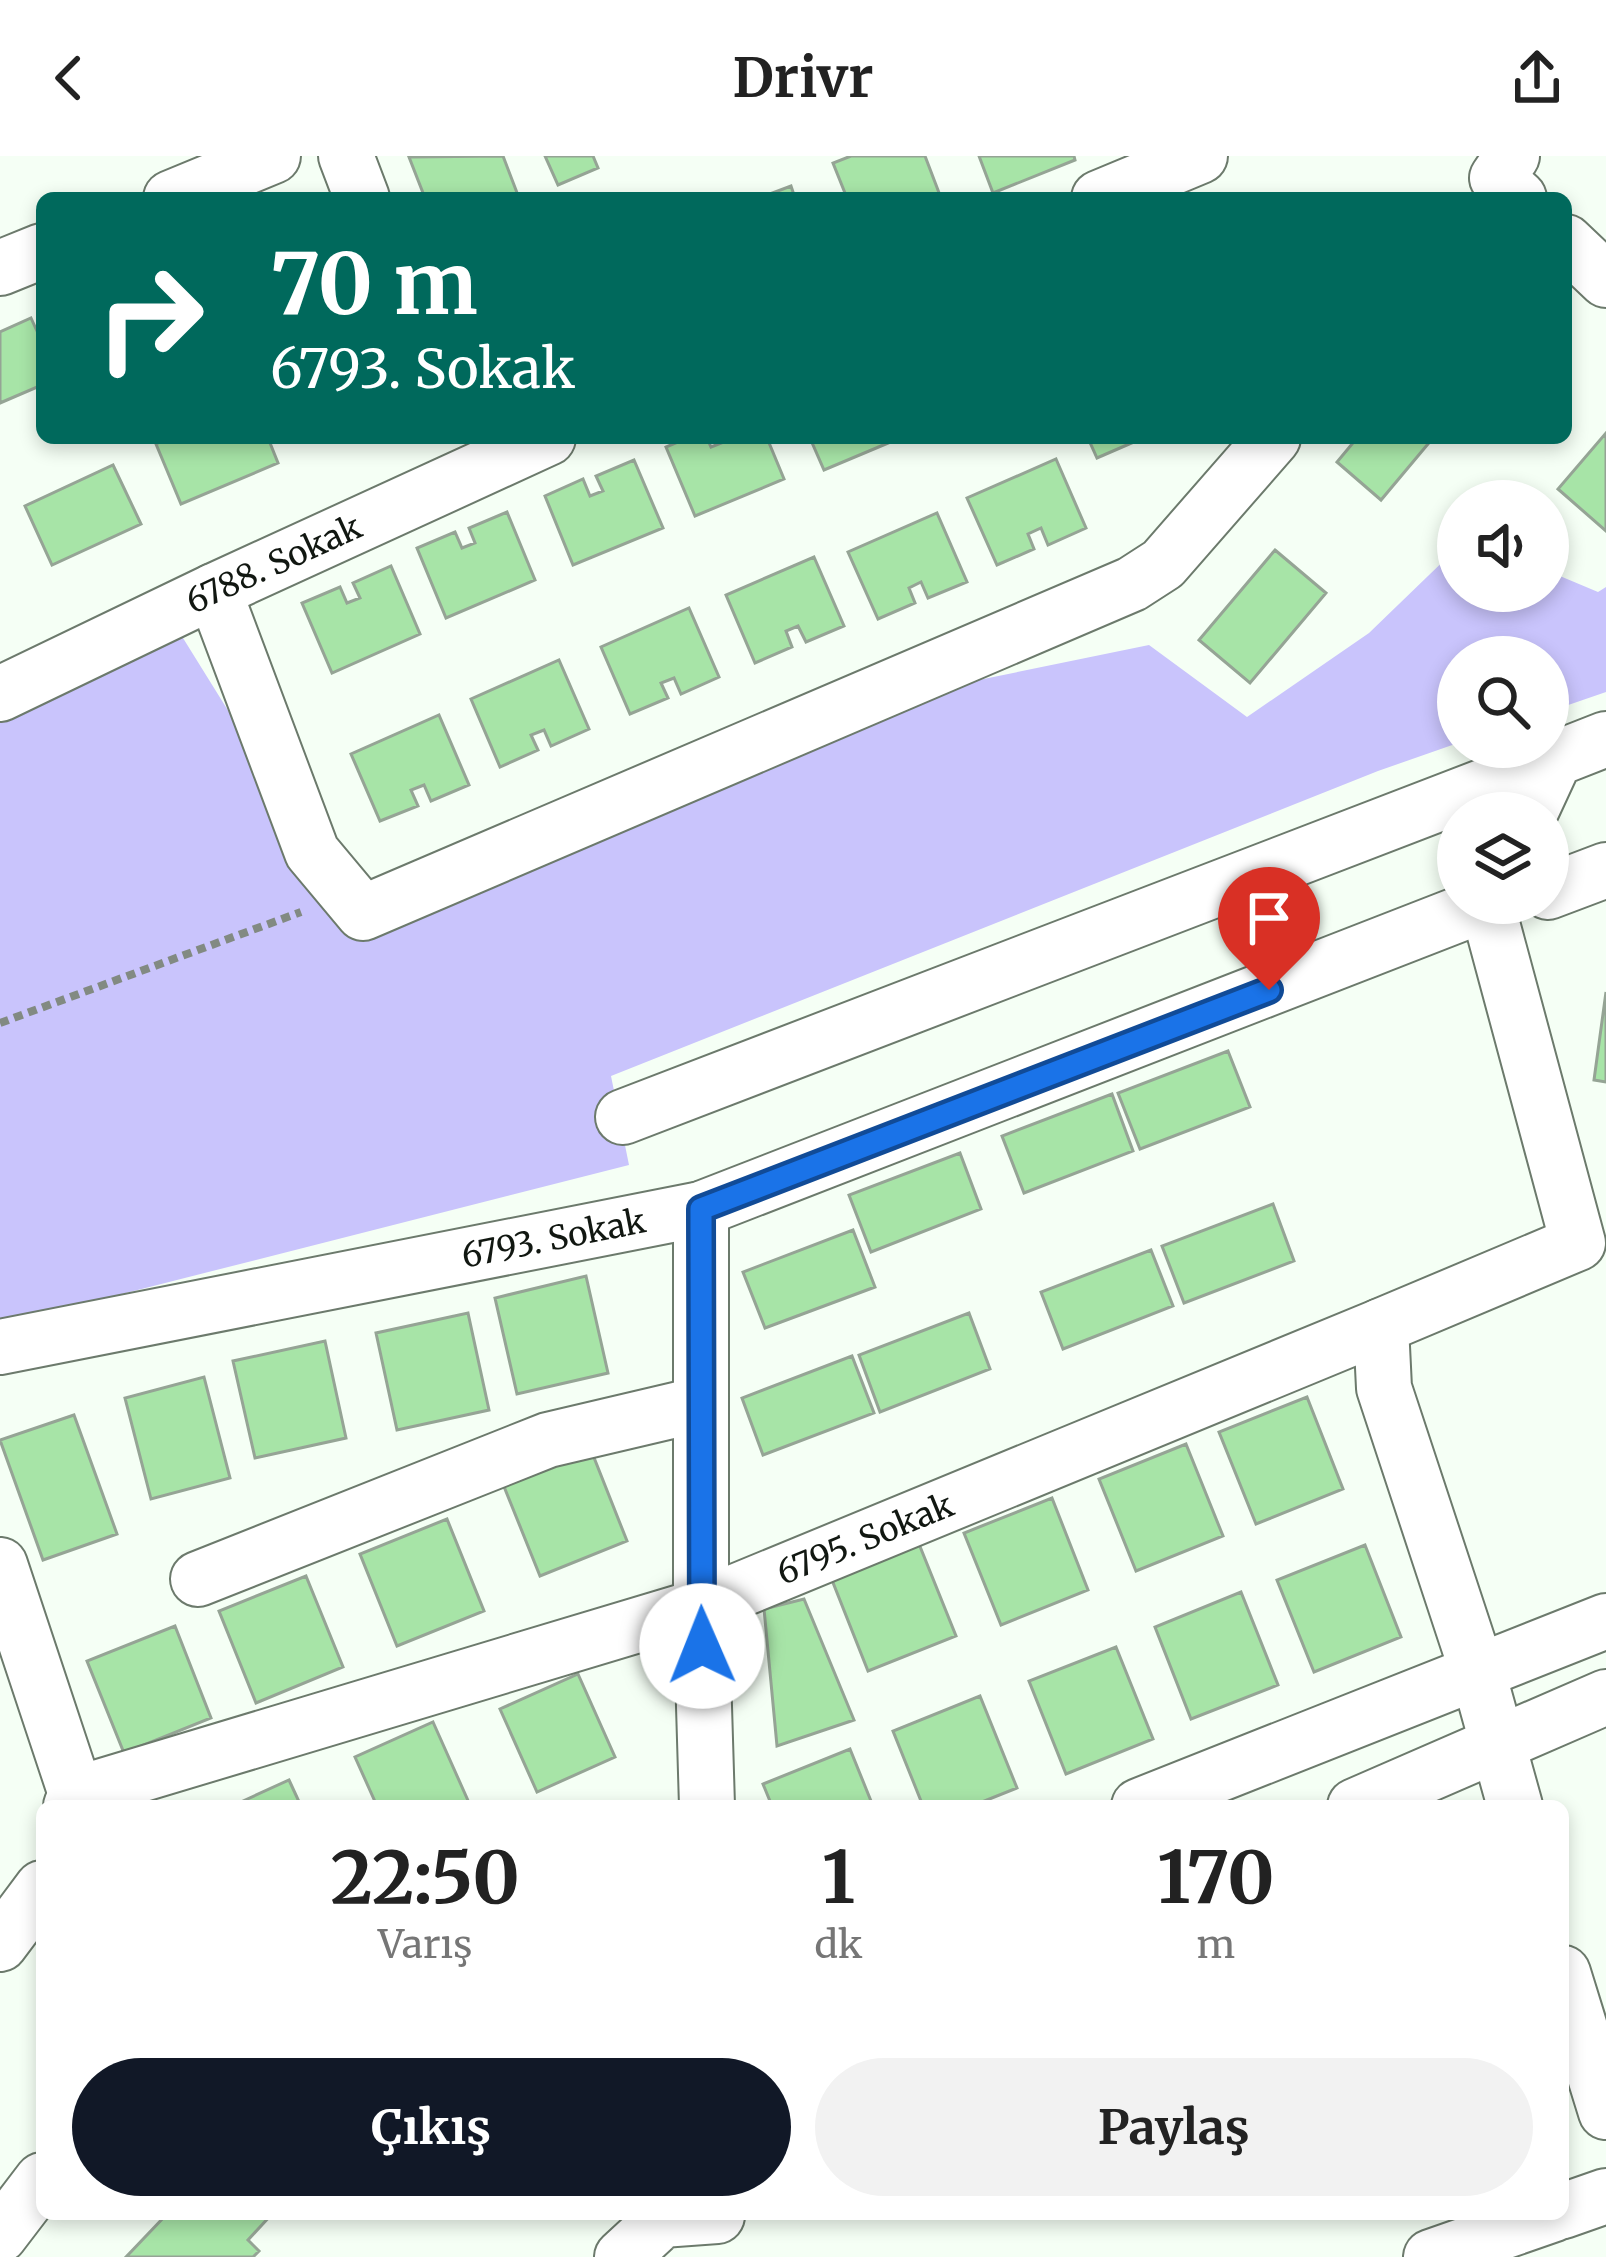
<!DOCTYPE html>
<html lang="tr">
<meta charset="utf-8">
<style>
:root{--surface:#fff;--page:#f2f2f2;--text:#222;--muted:#767676;--accent:#111827}
body{margin:0;font-family:Merriweather,serif;background:var(--page);color:var(--text);height:100vh;display:flex;flex-direction:column;font-size:45px;white-space:nowrap}
*{box-sizing:border-box;margin:0}
p{font-size:39px;color:var(--muted)}
.icon{flex:none;width:66px;height:66px;fill:none;stroke:currentColor;stroke-width:2;stroke-linecap:round;stroke-linejoin:round}
.map{position:relative;flex:1;overflow:hidden}
.drawer{position:absolute;left:36px;top:1644px;width:1533px;height:420px;display:flex;flex-direction:column;background:var(--surface);border-radius:18px;box-shadow:0 6px 18px #0003}
.drawer>*{flex:none}
.hud{position:absolute;left:36px;top:36px;width:1536px;height:252px;border-radius:18px;box-shadow:0 6px 18px #0003;background:#00695c;color:#fff;overflow:hidden}
.buttons{position:absolute;left:1437px;top:324px;display:grid;gap:24px}
.buttons a{display:grid;place-items:center;width:132px;height:132px;border-radius:50%;background:var(--surface);box-shadow:0 6px 18px #0003;font-size:60px}
.pin{position:absolute;display:grid;place-items:center;width:102px;height:102px;color:#fff;margin:-123px -51px;border-radius:50% 50% 50% 0;rotate:-45deg;box-shadow:0 0 12px #0007}
.pin .icon{rotate:45deg}
.me{position:absolute;width:132px;margin:-66px;rotate:359deg;stroke-linejoin:round;filter:drop-shadow(0 0 9px #0008)}
.turn{display:flex;align-items:center;gap:42px;height:252px;padding:0 36px;font-size:54px}
.turn .icon{width:156px;height:156px;stroke-width:2.5}
.turn b{display:block;font-size:84px;line-height:102px}
.eta{display:flex;justify-content:space-evenly;align-items:center;height:204px;text-align:center}
.eta b{font-size:72px;font-weight:700;line-height:84px}
.action{display:flex;gap:24px;margin-top:auto;padding:24px 36px}
.action a{flex:1;height:138px;border-radius:72px;background:var(--accent);color:#fff;font-size:48px;font-weight:700;line-height:138px;text-align:center}
.action a+a{background:var(--page);color:var(--text)}
header{display:flex;justify-content:space-between;align-items:center;height:156px;padding:0 36px;background:var(--surface);font-size:54px;font-weight:700}
.map>svg:first-child{display:block}
.green{fill:#c9c4fc}
.building{fill:#a7e4a7;stroke:#95a495;stroke-width:3}
.lines{fill:none;stroke-linecap:round;stroke-linejoin:round}
.minor-casing{stroke:#6c7a6c;stroke-width:58}
.path{stroke:#828a82;stroke-width:8;stroke-dasharray:9 6;stroke-linecap:butt}
.minor{stroke:#fff;stroke-width:54}
.route-casing{stroke:#114b97;stroke-width:30}
.route{stroke:#1a73e8;stroke-width:21}
.labels{text-anchor:middle;stroke-width:9;stroke-linejoin:round;paint-order:stroke}
.street-label{font-size:33px;fill:#111711;stroke:#fff}
</style>
<header><svg class="icon" aria-label="back" viewBox="0 0 24 24"><path d="M15 5l-7 7 7 7"/></svg>Drivr<svg class="icon" aria-label="share" viewBox="0 0 24 24"><path d="M12 15V3M7 8l5-5 5 5M5 13v7h14v-7"/></svg></header>
<div class="map">
<svg width="1606" height="2101" viewBox="0 0 1606 2101">
<rect width="100%" height="100%" fill="#f5fff5"/>
<path class="green" d="M 1458,391 L 1458,435 L 1548,435 L 1548,415 L 1598,436 L 1606,431 L 1606,536 L 1548,556 L 1548,501 L 1458,501 L 1458,587 L 1378,615 L 611,920 L 629,1009 L 0,1169 L 0,557 L 178,474 L 362,770 L 964,527 L 1149,489 L 1247,561 L 1369,477 Z"/>
<path class="building" d="M 503,0 L 519,42 L 425,42 L 409,1 Z
M 545,0 L 593,0 L 598,12 L 558,29 Z
M 851,0 L 925,0 L 941,42 L 847,42 L 833,7 Z
M 979,0 L 1074,0 L 1075,4 L 993,37 Z
M 791,30 L 795,42 L 759,42 Z
M 31,162 L 42,186 L 42,229 L 0,247 L 0,176 Z
M 1606,277 L 1606,375 L 1558,333 Z
M 169,282 L 268,282 L 278,307 L 181,348 L 156,288 Z
M 687,282 L 707,282 L 711,291 L 724,286 L 722,282 L 767,282 L 784,323 L 695,360 L 666,291 Z
M 810,282 L 900,282 L 824,314 Z
M 1088,282 L 1143,282 L 1097,302 Z
M 1357,282 L 1433,282 L 1381,344 L 1337,306 Z
M 1056,303 L 1086,372 L 1048,389 L 1041,372 L 1028,378 L 1034,393 L 997,409 L 967,342 Z
M 634,304 L 663,372 L 573,409 L 545,340 L 583,323 L 590,340 L 603,335 L 596,320 Z
M 113,309 L 141,368 L 52,409 L 25,350 Z
M 507,356 L 535,424 L 446,462 L 417,392 L 455,376 L 462,392 L 475,387 L 469,372 Z
M 937,357 L 967,426 L 928,442 L 921,426 L 909,432 L 915,447 L 878,463 L 848,396 Z
M 1275,394 L 1326,437 L 1250,527 L 1199,484 Z
M 814,401 L 844,470 L 806,486 L 798,470 L 786,475 L 792,491 L 755,507 L 726,439 Z
M 391,410 L 420,478 L 332,517 L 302,447 L 340,431 L 347,447 L 360,442 L 353,427 Z
M 689,452 L 719,521 L 681,538 L 674,522 L 661,527 L 668,542 L 630,558 L 601,491 Z
M 559,504 L 589,573 L 551,590 L 544,574 L 531,579 L 538,594 L 500,611 L 471,543 Z
M 439,559 L 469,629 L 431,645 L 424,629 L 411,634 L 418,650 L 380,665 L 351,598 Z
M 1606,836 L 1606,926 L 1594,924 Z
M 1228,895 L 1250,951 L 1140,993 L 1118,937 Z
M 1112,938 L 1133,995 L 1024,1037 L 1002,980 Z
M 960,997 L 981,1053 L 871,1096 L 849,1039 Z
M 1273,1048 L 1294,1105 L 1184,1147 L 1162,1090 Z
M 853,1074 L 875,1131 L 765,1172 L 743,1116 Z
M 1151,1094 L 1173,1150 L 1063,1193 L 1041,1136 Z
M 586,1120 L 608,1217 L 517,1238 L 495,1142 Z
M 468,1157 L 489,1254 L 397,1274 L 376,1177 Z
M 969,1157 L 990,1213 L 880,1256 L 859,1199 Z
M 325,1185 L 346,1282 L 255,1302 L 233,1205 Z
M 852,1200 L 874,1257 L 763,1299 L 742,1242 Z
M 204,1221 L 230,1322 L 151,1343 L 125,1242 Z
M 1307,1241 L 1343,1333 L 1256,1368 L 1219,1276 Z
M 74,1259 L 117,1378 L 43,1404 L 0,1284 Z
M 1186,1288 L 1223,1380 L 1136,1415 L 1099,1323 Z
M 591,1294 L 627,1385 L 540,1420 L 503,1328 Z
M 1052,1342 L 1088,1434 L 1001,1469 L 964,1377 Z
M 447,1363 L 484,1455 L 397,1490 L 360,1398 Z
M 919,1388 L 956,1480 L 868,1515 L 832,1424 Z
M 1365,1389 L 1401,1481 L 1314,1516 L 1277,1424 Z
M 306,1420 L 343,1511 L 256,1547 L 219,1455 Z
M 1241,1436 L 1278,1529 L 1191,1563 L 1155,1471 Z
M 804,1443 L 854,1564 L 777,1590 L 764,1453 Z
M 175,1470 L 211,1562 L 124,1597 L 87,1505 Z
M 1116,1491 L 1153,1583 L 1066,1618 L 1029,1525 Z
M 578,1518 L 615,1601 L 537,1636 L 500,1553 Z
M 980,1540 L 1017,1632 L 972,1650 L 923,1650 L 893,1575 Z
M 433,1566 L 470,1649 L 377,1650 L 355,1601 Z
M 850,1593 L 873,1650 L 772,1650 L 763,1628 Z
M 289,1624 L 301,1650 L 232,1650 Z
M 167,2058 L 272,2058 L 248,2084 L 259,2095 L 253,2101 L 126,2101 Z"/>
<g class="lines">
<g class="minor-casing">
<g id="minor">
<path d="M 346,0 L 362,42"/>
<path d="M 1512,0 L 1497,22 L 1519,42"/>
<path d="M 171,42 L 273,0"/>
<path d="M 1099,42 L 1200,0"/>
<path d="M 1566,86 L 1606,124"/>
<path d="M 0,112 L 42,95"/>
<path d="M 214,435 L 312,696 L 363,757 L 1132,428 L 1163,408 L 1273,282"/>
<path id="s1" d="M 0,538 L 214,435 L 548,282"/>
<path d="M 1530,657 L 1555,603 L 1606,583"/>
<path d="M 1548,736 L 1606,714"/>
<path d="M 1499,747 L 1487,749 L 1578,1087 L 1381,1170 L 1384,1232 L 1478,1517 L 1515,1650"/>
<path d="M 623,961 L 1555,603"/>
<path d="M 701,1053 L 701,1450 L 707,1650"/>
<path id="s2" d="M 0,1191 L 701,1053 L 1488,747"/>
<path d="M 0,1409 L 76,1638"/>
<path d="M 198,1423 L 548,1284 L 701,1248"/>
<path id="s3" d="M 71,1650 L 76,1638 L 701,1450 L 1381,1170"/>
<path d="M 1139,1650 L 1606,1465"/>
<path d="M 1355,1650 L 1606,1541"/>
<path d="M 0,1788 L 42,1732"/>
<path d="M 1563,1817 L 1606,1956"/>
<path d="M 1563,2055 L 1606,2040"/>
<path d="M 0,2079 L 42,2024"/>
<path d="M 622,2101 L 662,2064 L 717,2060"/>
<path d="M 1431,2101 L 1554,2058"/>
</g>
</g>
<path class="path" d="M 0,867 L 301,756"/>
<use href="#minor" class="minor"/>
</g>
<g class="lines">
<g class="route-casing">
<path id="route" d="M 702,1490 L 701,1053 L 1269,834"/>
</g>
<use href="#route" class="route"/>
</g>
<g class="labels">
<g class="street-label">
<text dy="12" stroke="none"><textPath href="#s1" startOffset="303">6788. Sokak</textPath></text>
<text dy="12" stroke="none"><textPath href="#s2" startOffset="564">6793. Sokak</textPath></text>
<text dy="12" stroke="none"><textPath href="#s3" startOffset="843">6795. Sokak</textPath></text>
</g>
</g>
</svg>
<div class="buttons">
<a><svg class="icon" aria-label="sound" viewBox="0 0 24 24"><path d="M4 9h4l5-4v14l-5-4H4zM17 9q2 3 0 6"/></svg></a>
<a><svg class="icon" aria-label="search" viewBox="0 0 24 24"><circle cx="10" cy="10" r="6"/><path d="M15 15l6 6"/></svg></a>
<a><svg class="icon" aria-label="layers" viewBox="0 0 24 24"><path d="M12 4l9 5-9 5-9-5zM3 14l9 5 9-5"/></svg></a>
</div>
<div class="pin" style="left:1269px;top:834px;background:#d93025"><svg class="icon" aria-label="arrive" viewBox="0 0 24 24"><path d="M6 21V4h12l-3 4 3 4H6"/></svg></div>
<svg class="me" style="left:702px;top:1490px" viewBox="-20 -20 40 40"><circle r="19" fill="#fff"/><path d="M0-13L10 11 0 6-10 11z" fill="#1a73e8"/></svg>
<div class="hud">
<div class="turn"><svg class="icon" aria-label="right" viewBox="0 0 24 24"><path d="M7 20v-9h11M14 6l5 5-5 5"/></svg><div><b>70 m</b>6793. Sokak</div></div>
</div>
<section class="drawer">
<div class="eta">
<div><b>22:50</b><p>Varış</p></div>
<div><b>1</b><p>dk</p></div>
<div><b>170</b><p>m</p></div>
</div>
<div class="action"><a>Çıkış</a><a>Paylaş</a></div>
</section>
</div>
